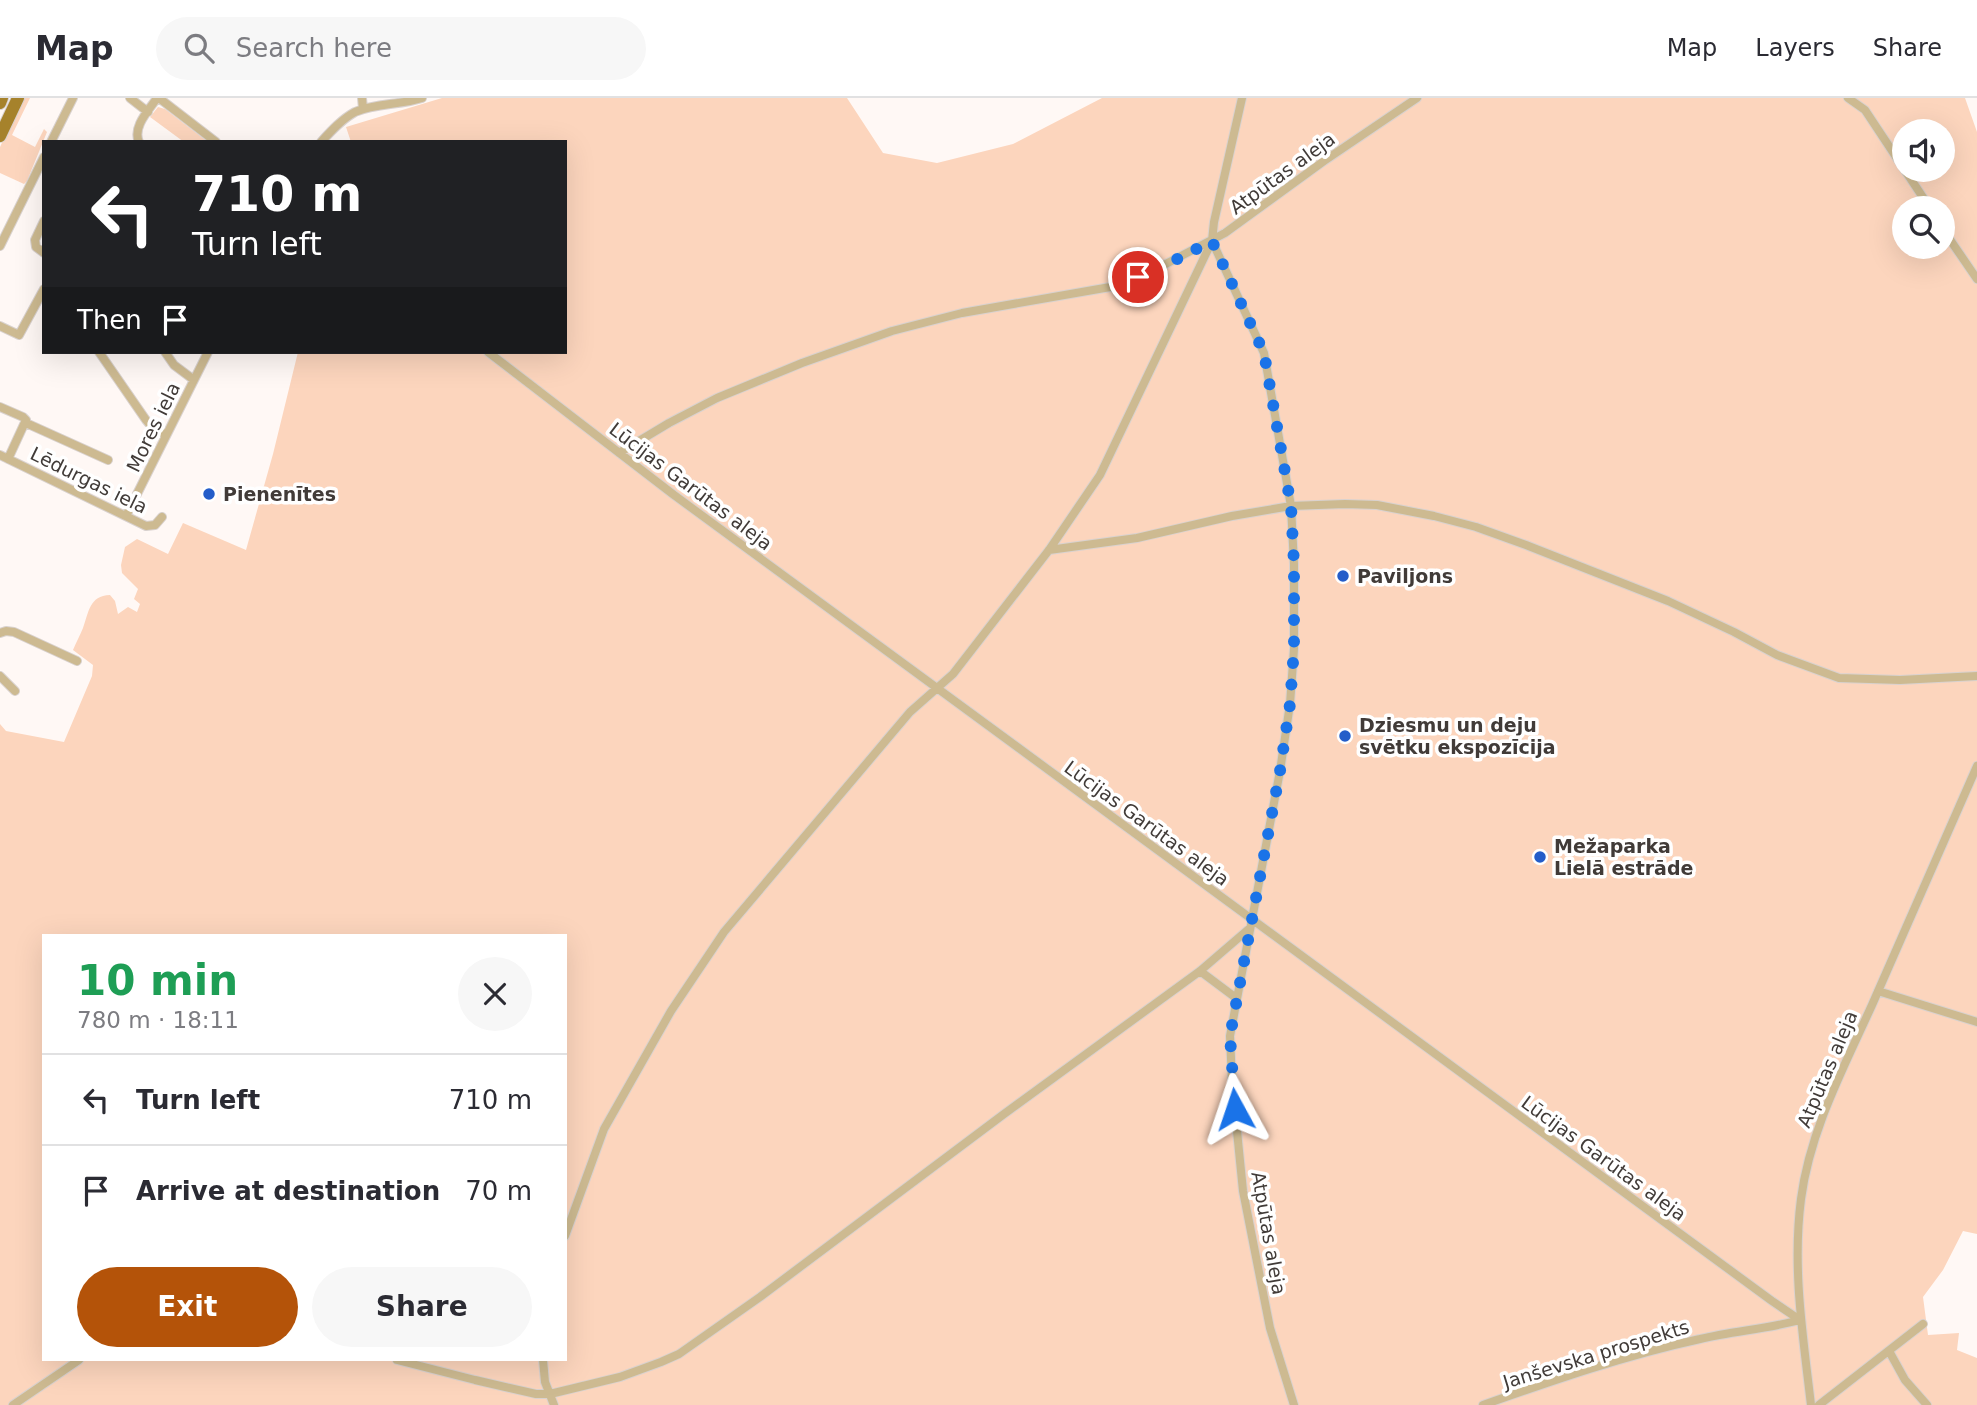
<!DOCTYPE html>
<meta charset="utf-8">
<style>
:root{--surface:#fff;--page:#f7f7f7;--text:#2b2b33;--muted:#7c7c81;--line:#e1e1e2;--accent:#b45309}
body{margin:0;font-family:"DejaVu Sans",sans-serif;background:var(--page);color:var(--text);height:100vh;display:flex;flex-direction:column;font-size:26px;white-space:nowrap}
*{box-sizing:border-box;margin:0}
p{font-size:23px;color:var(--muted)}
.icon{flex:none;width:38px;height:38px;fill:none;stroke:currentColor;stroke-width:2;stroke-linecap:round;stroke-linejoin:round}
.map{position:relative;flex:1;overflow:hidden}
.details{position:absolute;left:42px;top:836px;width:525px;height:427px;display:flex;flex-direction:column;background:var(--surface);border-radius:0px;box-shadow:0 7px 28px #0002}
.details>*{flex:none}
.top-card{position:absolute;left:42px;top:42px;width:525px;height:214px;border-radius:0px;box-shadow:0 7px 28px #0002;background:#202124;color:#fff;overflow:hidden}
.controls{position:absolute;left:1892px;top:21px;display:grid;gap:14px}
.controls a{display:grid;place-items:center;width:63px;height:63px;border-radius:50%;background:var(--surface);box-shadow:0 7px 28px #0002;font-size:35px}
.pin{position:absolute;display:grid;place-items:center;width:60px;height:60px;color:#fff;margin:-30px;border:4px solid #fff;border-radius:50%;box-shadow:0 2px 7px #0007}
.me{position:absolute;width:77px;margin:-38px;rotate:355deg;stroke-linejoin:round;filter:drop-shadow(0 0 5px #0008)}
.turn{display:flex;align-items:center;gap:24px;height:147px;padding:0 35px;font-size:32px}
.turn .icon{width:91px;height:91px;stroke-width:2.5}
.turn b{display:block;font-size:49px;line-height:60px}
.then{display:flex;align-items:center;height:66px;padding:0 35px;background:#0003;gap:14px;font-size:26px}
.round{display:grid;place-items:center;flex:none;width:74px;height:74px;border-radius:37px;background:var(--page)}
.headline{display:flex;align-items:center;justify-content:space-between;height:119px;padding:0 35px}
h1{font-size:42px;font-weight:700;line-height:52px;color:#1e9e55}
.button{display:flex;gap:14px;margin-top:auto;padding:14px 35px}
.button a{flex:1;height:80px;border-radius:42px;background:var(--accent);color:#fff;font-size:28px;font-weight:700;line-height:80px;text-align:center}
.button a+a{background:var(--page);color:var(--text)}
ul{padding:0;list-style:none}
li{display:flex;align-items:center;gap:21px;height:91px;padding:0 35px;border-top:2px solid var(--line)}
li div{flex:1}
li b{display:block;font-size:26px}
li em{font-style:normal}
header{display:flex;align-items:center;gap:42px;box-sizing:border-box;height:98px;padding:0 35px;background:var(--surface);border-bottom:2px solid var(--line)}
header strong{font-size:33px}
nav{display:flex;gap:38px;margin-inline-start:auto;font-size:24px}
.search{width:490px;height:63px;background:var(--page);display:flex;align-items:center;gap:18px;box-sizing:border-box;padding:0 24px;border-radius:38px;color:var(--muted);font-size:26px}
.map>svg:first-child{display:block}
.green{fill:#fcd5bd;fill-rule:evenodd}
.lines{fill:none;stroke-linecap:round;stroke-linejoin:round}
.minor-casing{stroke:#d9d2cf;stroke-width:10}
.primary-casing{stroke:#d9d2cf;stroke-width:14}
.minor{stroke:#cdba91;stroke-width:8}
.primary{stroke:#a6822b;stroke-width:12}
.route{stroke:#1a73e8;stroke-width:12;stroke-dasharray:0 21.6}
.poi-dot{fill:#245dc9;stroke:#fff;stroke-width:2.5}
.labels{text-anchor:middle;stroke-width:7;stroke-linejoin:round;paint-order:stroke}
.street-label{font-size:19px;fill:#413b38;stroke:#fff}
.poi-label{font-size:19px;font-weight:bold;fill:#413b38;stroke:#fff;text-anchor:start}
</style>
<header>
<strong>Map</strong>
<div class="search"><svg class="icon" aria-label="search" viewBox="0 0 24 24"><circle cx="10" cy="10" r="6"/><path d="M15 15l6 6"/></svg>Search here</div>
<nav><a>Map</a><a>Layers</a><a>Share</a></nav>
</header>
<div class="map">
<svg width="1977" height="1307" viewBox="0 0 1977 1307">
<rect width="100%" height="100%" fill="#fff8f5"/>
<path class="green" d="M 23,0 L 30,0 L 12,37 L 35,49 L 44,31 L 47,34 L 27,83 L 24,86 L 0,75 L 0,49 Z
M 442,0 L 847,0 L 883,55 L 937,65 L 1013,46 L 1102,0 L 1965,0 L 1977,34 L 1977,1136 L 1963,1133 L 1943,1172 L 1923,1199 L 1928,1237 L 1959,1235 L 1957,1252 L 1977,1260 L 1977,1307 L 0,1307 L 0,626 L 6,633 L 64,644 L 92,578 L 93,567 L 73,552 C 76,545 80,537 83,530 C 89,514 89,498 110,497 L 115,503 L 118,516 L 128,509 L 137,514 L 140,506 L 134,501 L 138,491 L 122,475 L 121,467 L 125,449 L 137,441 L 168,456 L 183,425 L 246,452 L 273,356 L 298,254 L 565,254 L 565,44 L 351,44 L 346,29 ZM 1904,33 L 1942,33 L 1942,72 L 1904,72 ZM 1904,110 L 1942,110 L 1942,149 L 1904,149 ZM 44,838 L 565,838 L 565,1262 L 44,1262 Z
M 158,9 L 165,11 L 208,44 L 184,44 L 150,19 Z"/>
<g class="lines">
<g class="minor-casing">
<path id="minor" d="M 130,0 L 148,14
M 159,0 L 216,44
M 362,0 L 363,11
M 1848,0 L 1865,12 L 1930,110
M 51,44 L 73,0
M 139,44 C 132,29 149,12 157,0
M 321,44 C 331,33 342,21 355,14 C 376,5 401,7 422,0
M 44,123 L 35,142 L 36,149 L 44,155
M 1942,130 L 1977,181
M 1212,143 L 1264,255 L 1291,408 L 1294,466 L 1294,551 L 1290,606 L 1280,673 L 1230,938 L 1232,983 L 1243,1093 L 1270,1230 L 1294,1307
M 0,148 L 44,59
M 0,228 L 19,237 L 44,191
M 99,254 L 146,322 L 152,329 L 166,337
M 165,254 L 174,267 L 194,282
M 488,254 L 674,397 L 1772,1203 L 1800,1222
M 0,309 L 23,319 L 26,322 L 8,361
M 26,325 L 108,362
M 619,355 L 669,325 L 717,300 L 802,265 L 892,233 L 962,215 L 1116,188 L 1160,169 L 1225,135 L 1324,63 L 1417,0
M 0,357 L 146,428 L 155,427 L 162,419
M 126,418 L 208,254
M 1049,452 L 1137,440 L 1232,418 L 1291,408 L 1345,406 L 1377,407 L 1434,418 L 1476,429 L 1526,447 L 1668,503 L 1734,534 L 1777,557 L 1839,580 L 1900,582 L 1977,578
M 0,535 L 6,533 L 14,534 L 77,563
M 0,578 L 15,593
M 1200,873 L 1236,900
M 1878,893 L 1977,924
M 565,1138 L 604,1031 L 671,913 L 724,834 L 910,614 L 953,576 L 1049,452 L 1100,377 L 1212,143 L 1214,124 L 1242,0
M 1889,1253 L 1905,1282 L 1927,1307
M 397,1262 L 475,1282 L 536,1296 L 550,1296 L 620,1279 L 661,1264 L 679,1256 L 760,1199 L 1004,1016 L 1200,873 L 1250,830
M 543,1262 L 545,1284 L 554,1307
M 13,1307 L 79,1262
M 1483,1307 C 1554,1282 1626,1257 1700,1241 C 1733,1233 1767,1231 1800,1222
M 1811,1307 C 1803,1238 1792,1170 1801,1101 C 1810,1032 1844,969 1872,907 C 1907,827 1942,748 1977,668
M 1819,1307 L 1923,1226"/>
</g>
<g class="primary-casing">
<path id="primary" d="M 0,5 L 2,0
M 0,38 L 18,0"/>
</g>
<use href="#minor" class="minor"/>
<use href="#primary" class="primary"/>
</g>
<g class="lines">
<path class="route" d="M 1138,179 L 1160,170 L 1212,143 L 1264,255 L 1291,408 L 1294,466 L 1294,551 L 1290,606 L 1280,673 L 1230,938 L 1235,1011"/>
</g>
<g class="poi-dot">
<circle cx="209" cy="396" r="7"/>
<circle cx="1343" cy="478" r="7"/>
<circle cx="1345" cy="638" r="7"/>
<circle cx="1540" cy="759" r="7"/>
</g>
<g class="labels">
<g class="street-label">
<text transform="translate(1282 75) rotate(-36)" y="7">Atpūtas aleja</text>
<text transform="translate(153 329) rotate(-64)" y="7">Mores iela</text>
<text transform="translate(89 382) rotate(26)" y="7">Lēdurgas iela</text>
<text transform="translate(691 388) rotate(37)" y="7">Lūcijas Garūtas aleja</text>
<text transform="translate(1147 725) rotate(36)" y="7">Lūcijas Garūtas aleja</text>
<text transform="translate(1827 971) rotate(-67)" y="7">Atpūtas aleja</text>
<text transform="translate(1604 1060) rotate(36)" y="7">Lūcijas Garūtas aleja</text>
<text transform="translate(1269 1135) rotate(80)" y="7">Atpūtas aleja</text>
<text transform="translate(1596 1256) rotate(-17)" y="7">Janševska prospekts</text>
</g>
<g class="poi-label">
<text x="223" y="403">Pienenītes</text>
<text x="1357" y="485">Paviljons</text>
<text x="1359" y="634">Dziesmu un deju<tspan x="1359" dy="22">svētku ekspozīcija</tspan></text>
<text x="1554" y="755">Mežaparka<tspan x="1554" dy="22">Lielā estrāde</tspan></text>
</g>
</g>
</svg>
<div class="controls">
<a><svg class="icon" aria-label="sound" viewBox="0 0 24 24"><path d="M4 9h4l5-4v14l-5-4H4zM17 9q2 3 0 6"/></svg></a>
<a><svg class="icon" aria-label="search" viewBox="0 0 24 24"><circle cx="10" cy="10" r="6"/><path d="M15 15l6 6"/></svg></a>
</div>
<div class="pin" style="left:1138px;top:179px;background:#d93025"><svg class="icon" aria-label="arrive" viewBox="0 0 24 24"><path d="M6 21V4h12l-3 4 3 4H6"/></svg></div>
<svg class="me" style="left:1235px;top:1011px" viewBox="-20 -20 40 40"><path d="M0-17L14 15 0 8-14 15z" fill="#1a73e8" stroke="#fff" stroke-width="4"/></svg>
<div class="top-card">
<div class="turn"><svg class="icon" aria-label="left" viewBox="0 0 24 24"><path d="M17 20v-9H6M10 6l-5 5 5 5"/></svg><div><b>710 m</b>Turn left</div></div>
<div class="then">Then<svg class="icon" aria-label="arrive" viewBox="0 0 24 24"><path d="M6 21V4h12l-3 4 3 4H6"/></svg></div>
</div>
<section class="details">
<div class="headline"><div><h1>10 min</h1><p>780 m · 18:11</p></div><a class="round"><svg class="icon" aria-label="close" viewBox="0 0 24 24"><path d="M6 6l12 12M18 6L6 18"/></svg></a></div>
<ul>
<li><svg class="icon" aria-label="left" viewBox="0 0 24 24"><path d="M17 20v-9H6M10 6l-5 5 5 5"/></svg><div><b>Turn left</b></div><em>710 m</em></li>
<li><svg class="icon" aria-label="arrive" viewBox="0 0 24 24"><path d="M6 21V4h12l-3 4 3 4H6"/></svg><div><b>Arrive at destination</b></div><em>70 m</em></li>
</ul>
<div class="button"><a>Exit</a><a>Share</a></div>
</section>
</div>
